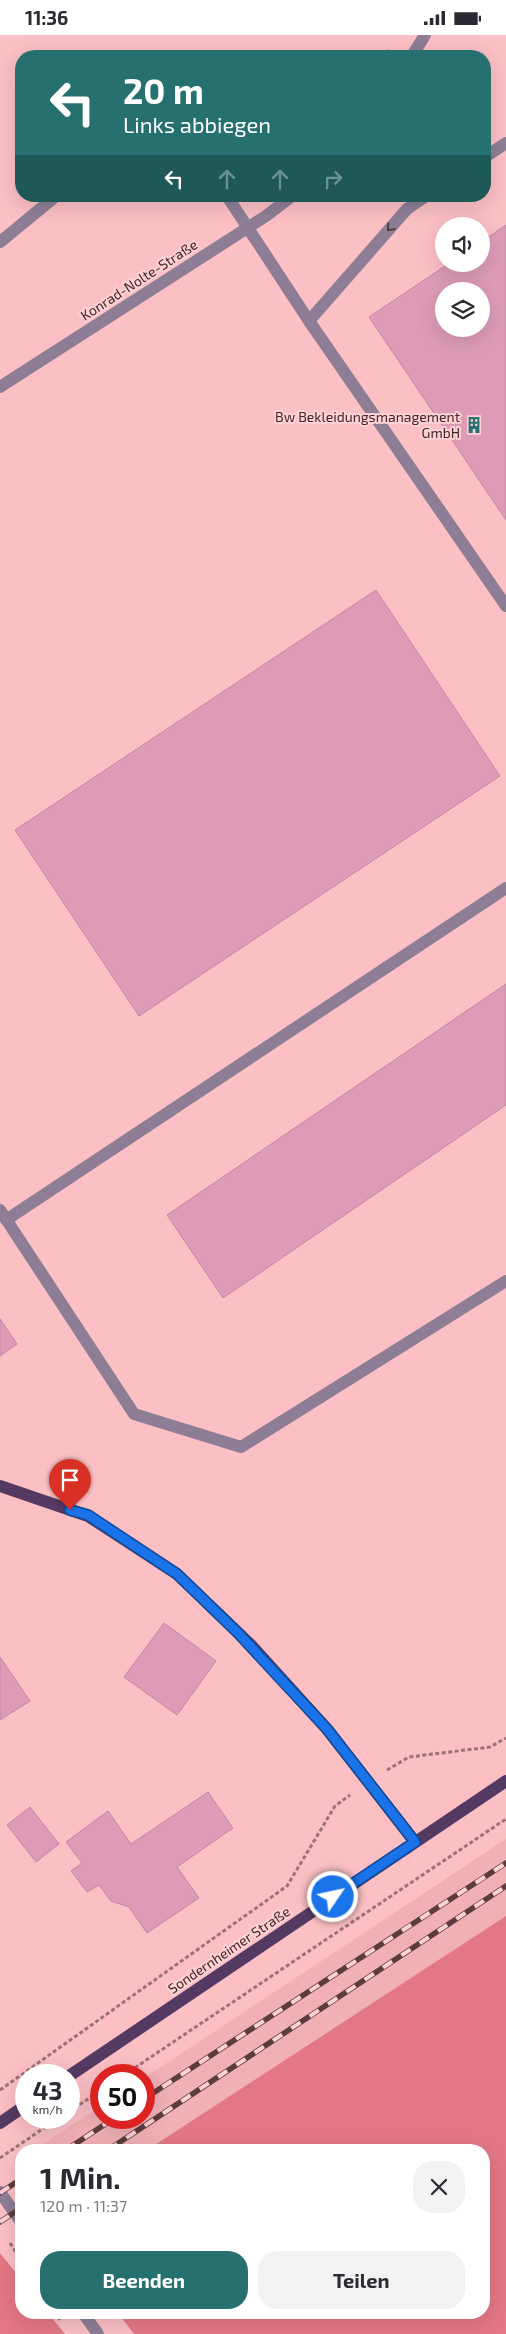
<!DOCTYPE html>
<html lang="de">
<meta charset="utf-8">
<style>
:root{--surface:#fff;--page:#f2f2f3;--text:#2b2b33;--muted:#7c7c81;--accent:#26706f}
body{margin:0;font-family:"Exo 2",sans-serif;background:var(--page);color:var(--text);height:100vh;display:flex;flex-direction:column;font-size:19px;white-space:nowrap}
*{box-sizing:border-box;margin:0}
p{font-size:16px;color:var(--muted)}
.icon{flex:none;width:28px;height:28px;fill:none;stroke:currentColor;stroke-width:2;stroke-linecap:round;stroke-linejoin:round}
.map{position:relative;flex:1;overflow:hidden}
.details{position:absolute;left:15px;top:2109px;width:475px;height:175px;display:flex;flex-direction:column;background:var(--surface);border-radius:20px;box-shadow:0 5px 20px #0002}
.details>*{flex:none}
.banner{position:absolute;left:15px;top:15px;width:476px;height:152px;border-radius:20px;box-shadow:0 5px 20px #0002;background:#26706f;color:#fff;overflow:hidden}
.fabs{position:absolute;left:435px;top:182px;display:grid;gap:10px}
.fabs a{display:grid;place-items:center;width:55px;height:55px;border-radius:50%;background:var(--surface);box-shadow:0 5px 20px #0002;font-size:25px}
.speed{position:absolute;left:15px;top:2029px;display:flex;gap:10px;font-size:25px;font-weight:700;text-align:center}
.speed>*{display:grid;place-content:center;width:65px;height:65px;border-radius:50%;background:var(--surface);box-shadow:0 5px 20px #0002;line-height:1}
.speed small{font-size:12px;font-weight:400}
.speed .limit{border:8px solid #d22;background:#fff;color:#111}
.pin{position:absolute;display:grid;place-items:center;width:42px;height:42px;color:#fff;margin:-51px -21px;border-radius:50% 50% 50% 0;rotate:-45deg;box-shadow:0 0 5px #0007}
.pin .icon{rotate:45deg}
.me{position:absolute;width:55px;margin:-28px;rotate:56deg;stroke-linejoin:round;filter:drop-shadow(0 0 4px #0008)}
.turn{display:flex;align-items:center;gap:18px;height:105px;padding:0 25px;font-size:22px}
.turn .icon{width:65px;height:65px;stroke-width:2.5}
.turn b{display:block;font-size:35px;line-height:42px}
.lanes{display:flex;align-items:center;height:48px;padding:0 25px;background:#0003;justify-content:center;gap:25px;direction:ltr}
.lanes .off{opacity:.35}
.round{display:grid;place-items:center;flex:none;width:52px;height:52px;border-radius:20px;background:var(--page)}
.head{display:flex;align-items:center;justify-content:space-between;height:85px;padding:0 25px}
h1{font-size:30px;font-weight:700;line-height:38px}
.primary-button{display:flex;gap:10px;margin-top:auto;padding:10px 25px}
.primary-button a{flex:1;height:58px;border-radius:20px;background:var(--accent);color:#fff;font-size:20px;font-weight:700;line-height:58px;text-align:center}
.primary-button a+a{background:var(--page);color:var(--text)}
.status{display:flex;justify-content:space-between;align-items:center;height:35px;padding:0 25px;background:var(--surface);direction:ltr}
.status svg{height:14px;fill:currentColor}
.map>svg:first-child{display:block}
.built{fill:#f1b0b6}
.forest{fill:#e47785}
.building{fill:#dd9bb7;stroke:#c585a0;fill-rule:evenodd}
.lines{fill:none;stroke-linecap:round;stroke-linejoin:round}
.path{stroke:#9e7276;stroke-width:3;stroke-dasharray:4 2.5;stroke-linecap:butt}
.minor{stroke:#8d7e95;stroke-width:12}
.major{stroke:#543a63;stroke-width:12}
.rail-casing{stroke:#5d3c3f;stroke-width:5.5}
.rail{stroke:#ffd1d4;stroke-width:4;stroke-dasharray:11;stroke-linecap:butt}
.oneway{stroke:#543b43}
.route-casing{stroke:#114b97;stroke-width:12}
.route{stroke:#1a73e8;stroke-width:9}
.labels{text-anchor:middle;stroke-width:4;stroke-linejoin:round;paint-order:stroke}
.street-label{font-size:14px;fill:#412528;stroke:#ffd1d4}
.poi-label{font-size:14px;fill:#412528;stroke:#ffd1d4;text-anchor:end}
</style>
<div class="status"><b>11:36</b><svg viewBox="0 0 49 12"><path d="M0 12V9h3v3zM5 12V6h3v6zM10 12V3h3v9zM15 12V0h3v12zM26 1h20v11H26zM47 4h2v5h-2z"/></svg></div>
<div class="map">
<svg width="506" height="2299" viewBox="0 0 506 2299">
<rect width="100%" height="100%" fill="#fbbfc4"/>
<path class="built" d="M 506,1804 L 506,1881 L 147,2115 L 34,2115 L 101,2071 L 101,2082 L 144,2082 L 144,2043 Z"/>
<path class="forest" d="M 506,1881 L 506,2299 L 134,2299 L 118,2278 L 484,2278 L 484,2115 L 147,2115 Z
M 0,2218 L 21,2244 L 21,2278 L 48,2278 L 65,2299 L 0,2299 Z"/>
<path class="building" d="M 506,190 L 506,485 L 369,282 L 448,229 L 481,229 L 481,207 ZM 444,256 L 481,256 L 481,294 L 444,294 Z
M 376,555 L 500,741 L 139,981 L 15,795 Z
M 506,949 L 506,1070 L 223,1263 L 167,1180 Z
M 0,1284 L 17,1309 L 0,1321 Z
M 164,1588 L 216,1626 L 177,1680 L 124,1642 Z
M 0,1622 L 30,1666 L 0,1685 Z
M 208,1757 L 233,1793 L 177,1832 L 199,1863 L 147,1898 L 129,1872 L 111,1866 L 99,1850 L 87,1857 L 71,1836 L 82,1828 L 66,1807 L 108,1776 L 131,1809 Z
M 30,1772 L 59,1809 L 36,1827 L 7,1790 Z"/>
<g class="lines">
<path class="path" d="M 385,21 L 389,15
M 387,1735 L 409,1722 L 490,1712 L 506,1703
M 124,2040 L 506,1784
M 0,2055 L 287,1851 L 335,1771 L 350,1760
M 69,2077 L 101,2055
M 0,2123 L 60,2082
M 10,2208 L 21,2225
M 55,2278 L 60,2285"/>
<path class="minor" d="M 412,21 L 425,0
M 485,122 L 506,108
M 227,161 L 309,286 L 506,571
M 0,207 L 56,161
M 309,286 L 407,174 L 426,161
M 0,352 L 266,181 L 292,161
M 0,1175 L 134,1379 L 241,1412 L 506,1246
M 6,1185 L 506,853
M 0,2157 L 21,2187
M 83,2278 L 98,2299"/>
<path class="major" d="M 0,1451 L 88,1481 L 177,1539 L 251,1610 L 327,1694 L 415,1807
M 69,2041 L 506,1746
M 0,2088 L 26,2070"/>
<g class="rail-casing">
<path id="rail" d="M 144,2064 L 506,1828
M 66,2115 L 116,2082
M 108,2115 L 506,1851
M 0,2158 L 21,2144
M 0,2187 L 21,2173"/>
</g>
<use href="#rail" class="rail"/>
</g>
<defs><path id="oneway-chevron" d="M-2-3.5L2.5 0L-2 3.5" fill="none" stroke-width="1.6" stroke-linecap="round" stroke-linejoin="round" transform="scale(1.25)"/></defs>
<use class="oneway" href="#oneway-chevron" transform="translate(390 193) rotate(131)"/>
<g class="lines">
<g class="route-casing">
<path id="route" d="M 70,1475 L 88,1480 L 177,1539 L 238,1598 L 327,1694 L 415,1807 L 333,1862"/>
</g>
<use href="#route" class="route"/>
</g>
<defs>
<g id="building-bare" transform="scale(1.35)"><path d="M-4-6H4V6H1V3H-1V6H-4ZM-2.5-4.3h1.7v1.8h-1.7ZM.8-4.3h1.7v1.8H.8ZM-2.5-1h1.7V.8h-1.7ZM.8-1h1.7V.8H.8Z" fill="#26706f" stroke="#ffd1d4" stroke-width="2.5" paint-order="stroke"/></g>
</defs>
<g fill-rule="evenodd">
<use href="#building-bare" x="474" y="390"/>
</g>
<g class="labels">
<g class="street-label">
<text transform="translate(139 245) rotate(-33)" y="5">Konrad-Nolte-Straße</text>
<text transform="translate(229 1915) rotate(-34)" y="5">Sondernheimer Straße</text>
</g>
<g class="poi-label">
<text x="460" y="387">Bw Bekleidungsmanagement<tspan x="460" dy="16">GmbH</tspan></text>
</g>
</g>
</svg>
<div class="fabs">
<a><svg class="icon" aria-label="sound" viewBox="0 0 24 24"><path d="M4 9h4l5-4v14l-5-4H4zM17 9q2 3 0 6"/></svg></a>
<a><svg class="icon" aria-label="layers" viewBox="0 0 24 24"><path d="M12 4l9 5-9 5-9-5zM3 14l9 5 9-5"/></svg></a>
</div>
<div class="speed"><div>43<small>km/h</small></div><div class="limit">50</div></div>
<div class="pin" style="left:70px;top:1475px;background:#d93025"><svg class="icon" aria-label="arrive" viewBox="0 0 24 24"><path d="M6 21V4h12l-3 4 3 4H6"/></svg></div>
<svg class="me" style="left:333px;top:1862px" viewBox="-20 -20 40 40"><circle r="17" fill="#1a73e8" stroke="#fff" stroke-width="3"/><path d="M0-11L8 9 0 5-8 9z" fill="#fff"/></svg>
<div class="banner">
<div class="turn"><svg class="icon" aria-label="left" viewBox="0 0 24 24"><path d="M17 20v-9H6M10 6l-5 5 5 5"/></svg><div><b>20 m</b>Links abbiegen</div></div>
<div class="lanes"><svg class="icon" aria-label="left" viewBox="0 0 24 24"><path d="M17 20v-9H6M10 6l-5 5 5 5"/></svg><svg class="icon off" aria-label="ahead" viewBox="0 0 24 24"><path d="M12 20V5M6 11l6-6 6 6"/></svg><svg class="icon off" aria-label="ahead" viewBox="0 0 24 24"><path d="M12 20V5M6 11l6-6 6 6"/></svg><svg class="icon off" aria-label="right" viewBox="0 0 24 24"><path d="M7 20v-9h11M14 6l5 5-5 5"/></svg></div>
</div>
<section class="details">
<div class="head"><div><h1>1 Min.</h1><p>120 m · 11:37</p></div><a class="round"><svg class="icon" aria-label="close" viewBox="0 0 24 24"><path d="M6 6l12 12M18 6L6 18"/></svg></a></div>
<div class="primary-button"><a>Beenden</a><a>Teilen</a></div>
</section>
</div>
